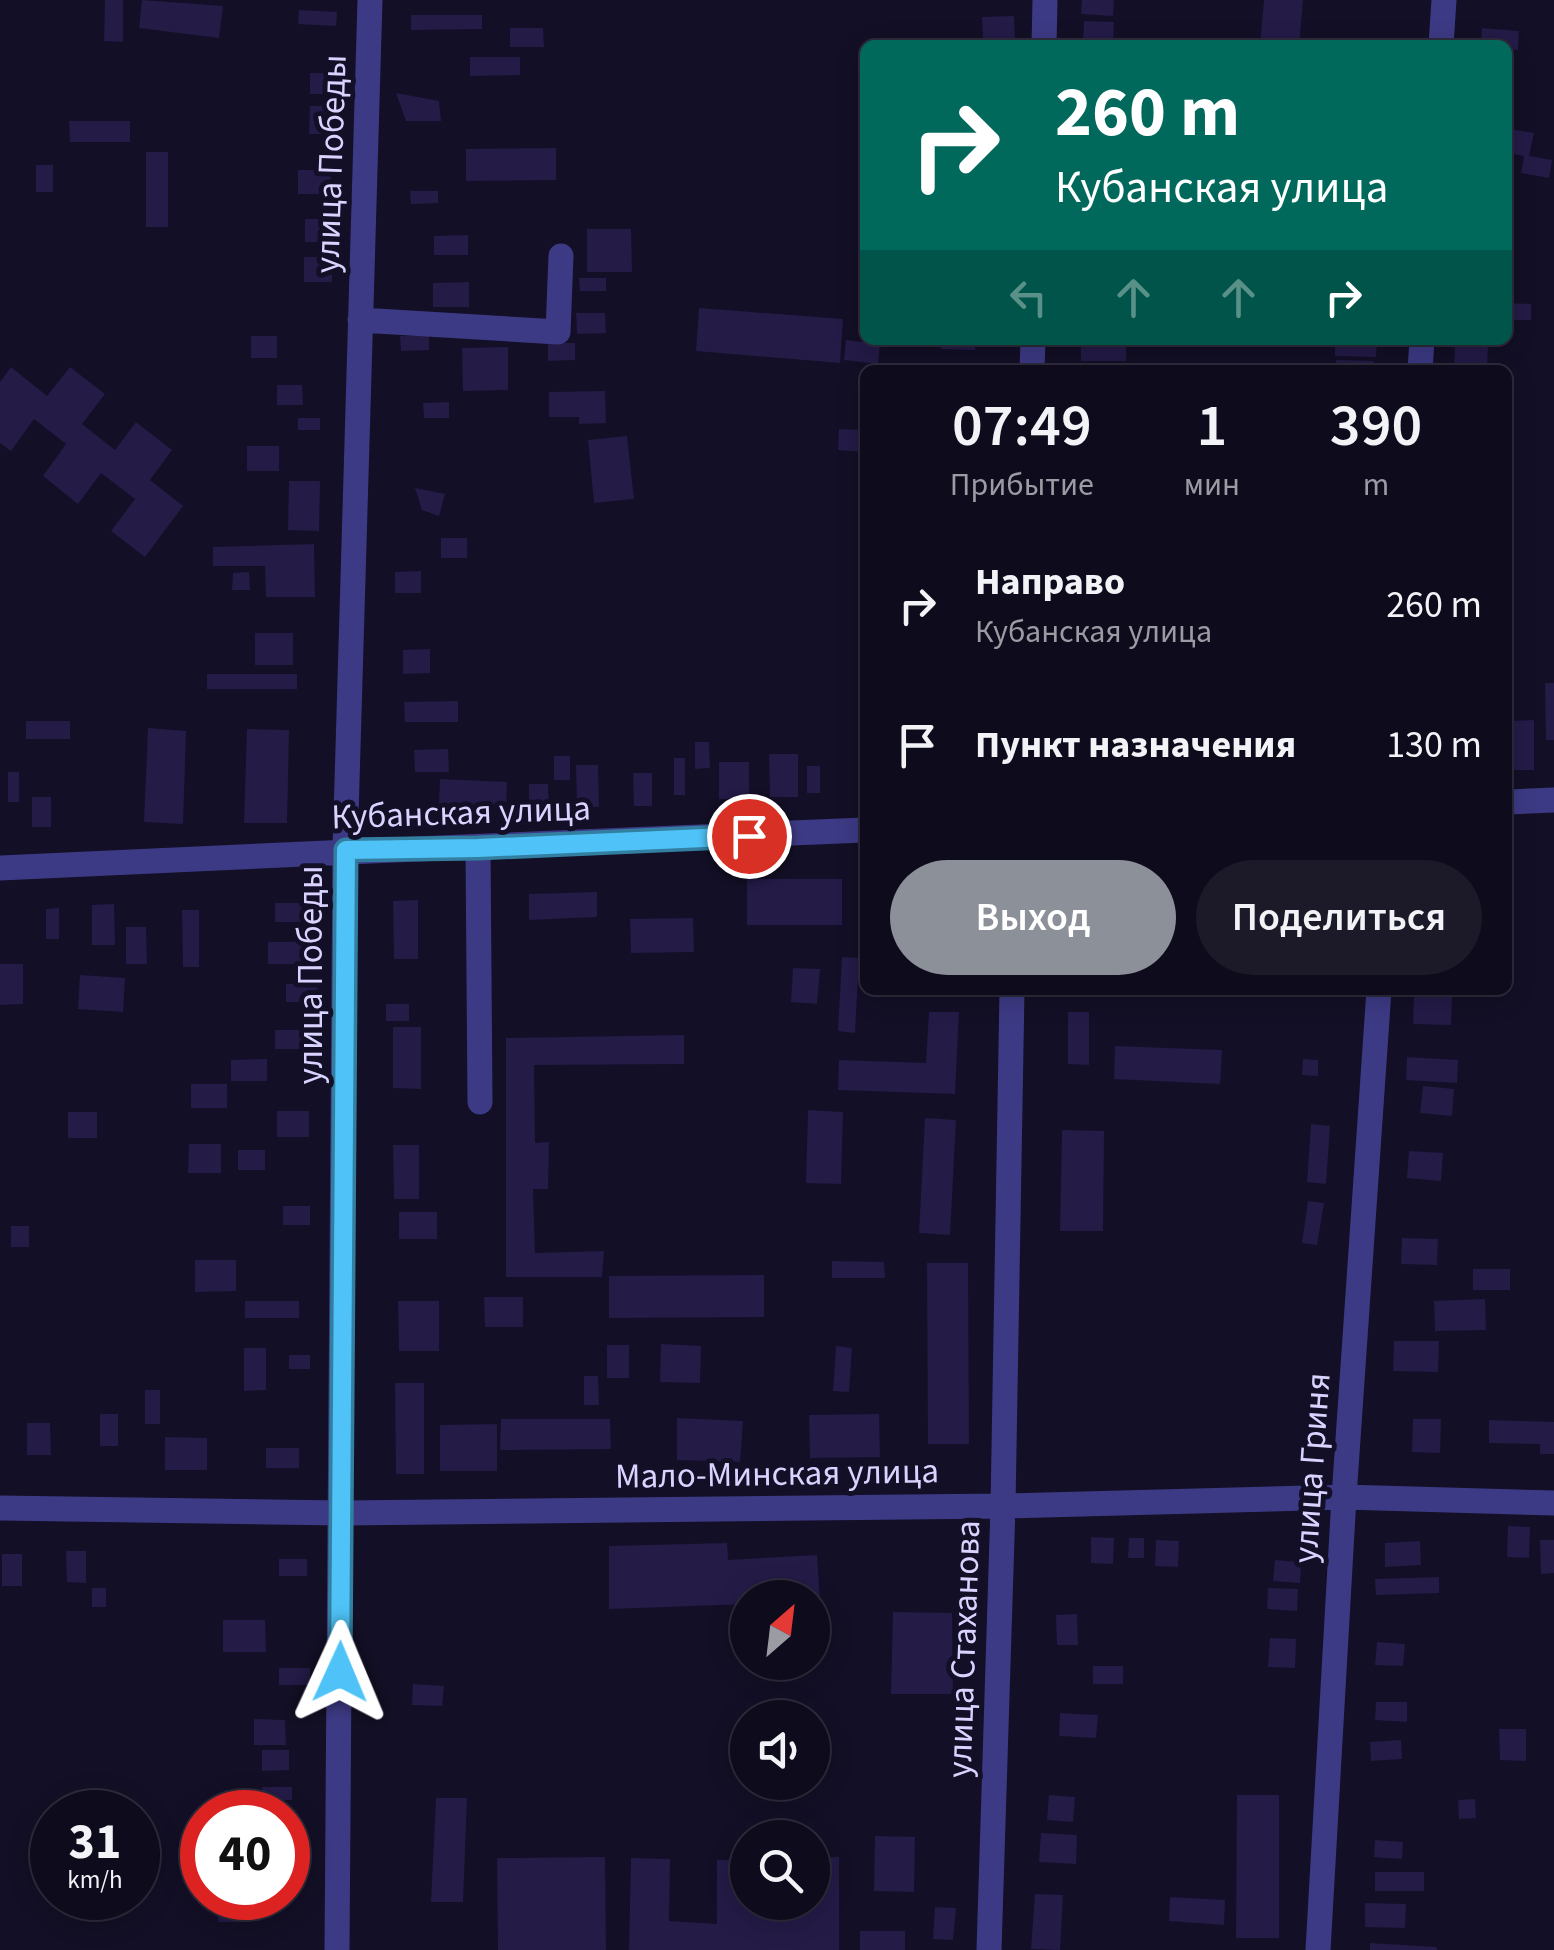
<!DOCTYPE html>
<html lang="ru">
<meta charset="utf-8">
<style>
:root{--surface:#0e0b1c;--page:#1c1929;--text:#f1f3f6;--muted:#9b9ba3;--line:#2e2b3b;--accent:#8c9099}
body{margin:0;font-family:"Source Sans 3",sans-serif;background:var(--page);color:var(--text);height:100vh;display:flex;flex-direction:column;font-size:38px;white-space:nowrap}
*{box-sizing:border-box;margin:0}
p{font-size:32px;color:var(--muted)}
.icon{flex:none;width:55px;height:55px;fill:none;stroke:currentColor;stroke-width:2;stroke-linecap:round;stroke-linejoin:round}
.map{position:relative;flex:1;overflow:hidden}
.sheet{position:absolute;left:860px;top:365px;width:652px;height:630px;display:flex;flex-direction:column;background:var(--surface);border-radius:15px;box-shadow:0 5px 25px #0003,0 0 0 2px var(--line)}
.sheet>*{flex:none}
.top-card{position:absolute;left:860px;top:40px;width:652px;height:305px;border-radius:15px;box-shadow:0 5px 25px #0003,0 0 0 2px var(--line);background:#00695c;color:#fff;overflow:hidden}
.needle{width:65px;rotate:28deg}
.tools{position:absolute;left:730px;top:1580px;display:grid;gap:20px}
.tools a{display:grid;place-items:center;width:100px;height:100px;border-radius:50%;background:var(--surface);box-shadow:0 5px 25px #0003,0 0 0 2px var(--line);font-size:50px}
.speed{position:absolute;left:30px;top:1790px;display:flex;gap:20px;font-size:50px;font-weight:700;text-align:center}
.speed>*{display:grid;place-content:center;width:130px;height:130px;border-radius:50%;background:var(--surface);box-shadow:0 5px 25px #0003,0 0 0 2px var(--line);line-height:1}
.speed small{font-size:25px;font-weight:400}
.speed .limit{border:15px solid #d22;background:#fff;color:#111}
.pin{position:absolute;display:grid;place-items:center;width:85px;height:85px;color:#fff;margin:-42px;border:5px solid #fff;border-radius:50%;box-shadow:0 2px 10px #0007}
.me{position:absolute;width:110px;margin:-55px;rotate:1deg;stroke-linejoin:round;filter:drop-shadow(0 0 8px #0008)}
.turn{display:flex;align-items:center;gap:35px;height:210px;padding:0 30px;font-size:45px}
.turn .icon{width:130px;height:130px;stroke-width:2.5}
.turn b{display:block;font-size:70px;line-height:85px}
.lanes{display:flex;align-items:center;height:95px;padding:0 30px;background:#0003;justify-content:center;gap:50px;direction:ltr}
.lanes .off{opacity:.35}
.eta{display:flex;justify-content:space-evenly;align-items:center;height:170px;text-align:center}
.eta b{font-size:60px;font-weight:600;line-height:70px}
.cta{display:flex;gap:20px;margin-top:auto;padding:20px 30px}
.cta a{flex:1;height:115px;border-radius:60px;background:var(--accent);color:#fff;font-size:40px;font-weight:600;line-height:115px;text-align:center}
.cta a+a{background:var(--page);color:var(--text)}
ul{padding:0;list-style:none}
li{display:flex;align-items:center;gap:30px;height:140px;padding:0 30px}
li div{flex:1}
li b{display:block;font-size:38px}
li em{font-style:normal}
.map>svg:first-child{display:block}
.building{fill:#241b47}
.lines{fill:none;stroke-linecap:round;stroke-linejoin:round}
.minor{stroke:#3d3a85;stroke-width:25}
.route-casing{stroke:#337fa1;stroke-width:25}
.route{stroke:#4fc3f7;stroke-width:18}
.labels{text-anchor:middle;stroke-width:10;stroke-linejoin:round;paint-order:stroke}
.street-label{font-size:35px;fill:#d9d4ff;stroke:#130f26}
</style>
<div class="map">
<svg width="1554" height="1950" viewBox="0 0 1554 1950">
<rect width="100%" height="100%" fill="#130f26"/>
<path class="building" d="M 105,0 L 123,0 L 123,42 L 104,41 Z
M 142,0 L 223,6 L 219,38 L 139,28 Z
M 1082,0 L 1114,0 L 1113,16 L 1081,14 Z
M 1264,0 L 1303,0 L 1299,45 L 1260,45 Z
M 299,10 L 337,12 L 336,26 L 298,24 Z
M 411,15 L 482,15 L 482,29 L 411,30 Z
M 1014,16 L 1015,39 L 983,40 L 982,17 Z
M 1084,21 L 1114,22 L 1113,45 L 1083,45 Z
M 510,28 L 543,28 L 544,47 L 510,47 Z
M 1482,28 L 1519,31 L 1518,50 L 1508,49 L 1508,45 L 1481,45 Z
M 470,57 L 520,57 L 520,75 L 470,76 Z
M 310,73 L 336,73 L 336,94 L 310,94 Z
M 396,93 L 439,101 L 441,121 L 406,121 Z
M 310,106 L 328,106 L 329,134 L 309,134 Z
M 69,121 L 130,121 L 130,142 L 70,142 Z
M 1508,129 L 1534,133 L 1529,156 L 1552,160 L 1549,178 L 1521,173 L 1524,156 L 1508,153 Z
M 556,148 L 556,180 L 466,181 L 466,149 Z
M 146,152 L 168,152 L 168,227 L 146,227 Z
M 36,165 L 53,165 L 53,192 L 36,192 Z
M 298,170 L 331,170 L 331,194 L 298,194 Z
M 410,191 L 438,191 L 438,203 L 411,204 Z
M 305,219 L 329,219 L 329,242 L 305,242 Z
M 587,229 L 631,229 L 632,272 L 587,272 Z
M 468,235 L 468,255 L 434,255 L 434,236 Z
M 304,257 L 332,257 L 332,282 L 304,282 Z
M 579,278 L 606,278 L 606,291 L 580,291 Z
M 469,282 L 469,307 L 433,307 L 433,283 Z
M 1508,303 L 1531,304 L 1531,320 L 1508,320 Z
M 699,308 L 843,319 L 840,363 L 696,351 Z
M 576,313 L 605,313 L 606,333 L 577,334 Z
M 251,336 L 277,336 L 277,358 L 251,358 Z
M 400,336 L 429,336 L 429,350 L 401,351 Z
M 846,340 L 880,344 L 878,364 L 844,360 Z
M 941,340 L 976,340 L 975,350 L 941,349 Z
M 1081,340 L 1126,340 L 1126,361 L 1081,361 Z
M 1335,340 L 1377,340 L 1376,357 L 1335,356 Z
M 548,343 L 575,343 L 575,360 L 548,361 Z
M 1455,343 L 1488,345 L 1487,370 L 1454,370 Z
M 508,347 L 508,390 L 463,391 L 462,348 Z
M 1336,360 L 1374,361 L 1373,370 L 1335,370 Z
M 11,367 L 47,396 L 70,367 L 105,394 L 82,424 L 115,450 L 136,422 L 172,450 L 150,480 L 183,506 L 145,557 L 111,531 L 135,499 L 101,473 L 78,504 L 43,476 L 66,444 L 34,419 L 11,451 L 0,443 L 0,382 Z
M 277,385 L 302,385 L 303,405 L 277,405 Z
M 605,391 L 606,423 L 579,424 L 579,417 L 549,417 L 549,392 Z
M 449,402 L 449,418 L 424,418 L 423,403 Z
M 298,418 L 320,418 L 320,430 L 298,430 Z
M 839,429 L 865,430 L 865,452 L 838,450 Z
M 627,436 L 634,499 L 594,503 L 588,440 Z
M 247,446 L 279,446 L 279,471 L 247,471 Z
M 289,481 L 320,481 L 319,531 L 288,530 Z
M 415,488 L 445,494 L 439,516 L 422,510 Z
M 441,538 L 467,538 L 467,558 L 441,558 Z
M 314,544 L 315,597 L 266,597 L 265,566 L 213,566 L 213,547 Z
M 421,571 L 421,593 L 395,593 L 395,572 Z
M 249,572 L 250,590 L 232,590 L 233,573 Z
M 255,633 L 293,633 L 293,665 L 255,665 Z
M 430,649 L 430,673 L 403,674 L 403,650 Z
M 207,674 L 297,674 L 297,689 L 207,689 Z
M 1545,683 L 1554,683 L 1554,740 L 1546,740 Z
M 458,701 L 458,722 L 405,722 L 404,702 Z
M 1534,720 L 1534,770 L 1508,770 L 1508,721 Z
M 26,721 L 70,721 L 70,739 L 26,739 Z
M 148,728 L 186,731 L 183,824 L 144,822 Z
M 247,729 L 289,730 L 287,823 L 244,823 Z
M 695,742 L 709,742 L 710,768 L 695,769 Z
M 448,749 L 449,772 L 415,772 L 414,750 Z
M 769,754 L 798,754 L 798,797 L 770,797 Z
M 554,756 L 570,756 L 570,780 L 554,780 Z
M 674,758 L 685,758 L 685,795 L 674,795 Z
M 719,762 L 749,762 L 749,799 L 719,799 Z
M 576,765 L 598,765 L 599,807 L 577,807 Z
M 807,766 L 820,766 L 820,793 L 807,793 Z
M 8,772 L 19,772 L 19,802 L 8,802 Z
M 633,773 L 652,773 L 652,806 L 634,806 Z
M 440,779 L 507,782 L 506,807 L 439,805 Z
M 529,784 L 548,784 L 549,811 L 529,811 Z
M 32,797 L 51,797 L 51,827 L 32,827 Z
M 747,879 L 842,879 L 842,925 L 747,925 Z
M 597,892 L 597,917 L 529,920 L 529,894 Z
M 418,900 L 418,959 L 394,959 L 393,901 Z
M 275,903 L 312,903 L 312,922 L 275,922 Z
M 114,904 L 115,945 L 92,945 L 92,905 Z
M 59,908 L 59,939 L 46,939 L 46,909 Z
M 182,910 L 199,910 L 199,967 L 183,967 Z
M 693,918 L 694,952 L 631,953 L 630,919 Z
M 126,927 L 146,927 L 147,964 L 126,964 Z
M 268,942 L 313,942 L 313,964 L 268,964 Z
M 842,957 L 859,958 L 855,1033 L 838,1031 Z
M 0,964 L 23,964 L 23,1004 L 0,1005 Z
M 793,968 L 820,969 L 817,1004 L 791,1002 Z
M 80,975 L 125,978 L 123,1012 L 78,1009 Z
M 286,984 L 317,984 L 317,1002 L 286,1002 Z
M 1414,996 L 1452,997 L 1451,1025 L 1413,1024 Z
M 386,1004 L 409,1004 L 409,1021 L 386,1021 Z
M 929,1012 L 959,1012 L 955,1094 L 838,1090 L 839,1060 L 926,1063 Z
M 1068,1012 L 1089,1012 L 1089,1065 L 1068,1064 Z
M 393,1027 L 421,1027 L 421,1089 L 393,1088 Z
M 275,1030 L 310,1030 L 310,1049 L 275,1049 Z
M 684,1035 L 684,1064 L 534,1065 L 535,1143 L 549,1142 L 548,1189 L 533,1189 L 535,1253 L 604,1251 L 602,1277 L 506,1277 L 506,1038 Z
M 1115,1046 L 1222,1050 L 1220,1084 L 1114,1079 Z
M 1407,1057 L 1458,1060 L 1457,1083 L 1406,1080 Z
M 267,1059 L 267,1081 L 231,1081 L 231,1060 Z
M 1303,1059 L 1318,1060 L 1318,1076 L 1302,1075 Z
M 191,1084 L 227,1084 L 227,1108 L 191,1108 Z
M 1423,1086 L 1454,1089 L 1452,1116 L 1420,1113 Z
M 808,1110 L 843,1112 L 841,1184 L 806,1183 Z
M 277,1111 L 309,1111 L 309,1137 L 277,1137 Z
M 68,1112 L 97,1112 L 97,1138 L 68,1138 Z
M 925,1118 L 956,1120 L 950,1235 L 919,1233 Z
M 1311,1124 L 1330,1126 L 1326,1184 L 1307,1182 Z
M 1062,1130 L 1104,1131 L 1103,1231 L 1060,1231 Z
M 189,1144 L 221,1144 L 221,1173 L 188,1173 Z
M 393,1145 L 419,1145 L 419,1199 L 394,1199 Z
M 238,1150 L 265,1150 L 265,1170 L 238,1170 Z
M 1409,1151 L 1443,1153 L 1441,1181 L 1407,1178 Z
M 1308,1201 L 1324,1203 L 1317,1245 L 1302,1243 Z
M 283,1206 L 310,1206 L 310,1225 L 283,1225 Z
M 399,1212 L 437,1212 L 437,1239 L 399,1239 Z
M 11,1226 L 29,1226 L 29,1247 L 11,1247 Z
M 1402,1238 L 1438,1239 L 1437,1265 L 1401,1264 Z
M 195,1260 L 236,1260 L 236,1291 L 195,1292 Z
M 832,1261 L 884,1262 L 885,1278 L 832,1278 Z
M 927,1263 L 968,1263 L 969,1444 L 928,1444 Z
M 1473,1269 L 1510,1269 L 1510,1290 L 1473,1290 Z
M 764,1275 L 764,1317 L 609,1318 L 609,1276 Z
M 484,1297 L 523,1297 L 523,1327 L 485,1327 Z
M 1485,1299 L 1486,1330 L 1435,1331 L 1434,1301 Z
M 245,1301 L 299,1301 L 299,1318 L 245,1318 Z
M 398,1301 L 439,1301 L 439,1351 L 399,1351 Z
M 1394,1341 L 1439,1341 L 1438,1372 L 1393,1371 Z
M 661,1344 L 701,1346 L 700,1383 L 660,1382 Z
M 607,1345 L 629,1345 L 629,1378 L 607,1378 Z
M 836,1346 L 852,1348 L 849,1392 L 833,1391 Z
M 244,1348 L 266,1348 L 266,1390 L 244,1391 Z
M 289,1355 L 310,1355 L 310,1369 L 289,1369 Z
M 584,1376 L 598,1376 L 599,1405 L 584,1405 Z
M 395,1383 L 424,1383 L 424,1474 L 396,1474 Z
M 145,1390 L 160,1390 L 160,1424 L 145,1424 Z
M 100,1414 L 118,1414 L 118,1446 L 100,1446 Z
M 879,1414 L 880,1457 L 810,1458 L 809,1415 Z
M 677,1418 L 743,1421 L 740,1462 L 677,1460 Z
M 501,1419 L 610,1419 L 611,1449 L 500,1450 Z
M 1413,1419 L 1441,1419 L 1440,1453 L 1412,1452 Z
M 1489,1420 L 1554,1422 L 1554,1454 L 1540,1454 L 1540,1444 L 1489,1443 Z
M 27,1423 L 50,1423 L 51,1455 L 27,1455 Z
M 497,1424 L 497,1471 L 440,1471 L 440,1425 Z
M 165,1437 L 207,1438 L 207,1470 L 165,1470 Z
M 266,1448 L 299,1448 L 299,1468 L 266,1468 Z
M 1508,1526 L 1530,1527 L 1529,1558 L 1507,1557 Z
M 1091,1537 L 1114,1538 L 1113,1564 L 1091,1563 Z
M 1129,1538 L 1144,1538 L 1144,1558 L 1128,1558 Z
M 1156,1540 L 1179,1541 L 1178,1567 L 1155,1566 Z
M 1540,1540 L 1554,1540 L 1554,1573 L 1541,1574 Z
M 1420,1541 L 1421,1565 L 1385,1567 L 1385,1543 Z
M 727,1543 L 728,1560 L 817,1555 L 820,1602 L 812,1602 L 812,1598 L 748,1598 L 748,1604 L 609,1609 L 609,1546 Z
M 66,1551 L 86,1551 L 86,1583 L 67,1582 Z
M 2,1554 L 22,1554 L 22,1586 L 2,1586 Z
M 279,1559 L 307,1559 L 307,1576 L 279,1576 Z
M 1275,1560 L 1301,1562 L 1300,1583 L 1273,1581 Z
M 1439,1577 L 1439,1593 L 1376,1595 L 1375,1579 Z
M 92,1588 L 106,1588 L 106,1607 L 92,1607 Z
M 1268,1588 L 1298,1589 L 1297,1611 L 1267,1609 Z
M 893,1612 L 952,1613 L 953,1694 L 891,1694 Z
M 1077,1614 L 1078,1645 L 1057,1645 L 1056,1615 Z
M 223,1620 L 265,1620 L 266,1652 L 223,1652 Z
M 1270,1638 L 1296,1639 L 1295,1668 L 1268,1667 Z
M 1377,1642 L 1405,1644 L 1403,1666 L 1375,1665 Z
M 1093,1666 L 1123,1666 L 1123,1684 L 1093,1684 Z
M 279,1668 L 310,1668 L 310,1685 L 279,1685 Z
M 413,1684 L 444,1686 L 442,1706 L 412,1705 Z
M 1376,1702 L 1407,1702 L 1407,1722 L 1375,1720 Z
M 1060,1713 L 1098,1715 L 1096,1738 L 1059,1736 Z
M 254,1719 L 285,1720 L 286,1745 L 254,1745 Z
M 1499,1729 L 1526,1729 L 1526,1761 L 1500,1760 Z
M 1401,1740 L 1402,1759 L 1371,1761 L 1370,1742 Z
M 262,1750 L 289,1750 L 289,1770 L 262,1771 Z
M 262,1787 L 292,1787 L 292,1800 L 262,1800 Z
M 1049,1795 L 1075,1797 L 1073,1822 L 1047,1820 Z
M 1237,1795 L 1279,1795 L 1279,1938 L 1236,1938 Z
M 436,1798 L 467,1798 L 463,1902 L 431,1902 Z
M 1475,1799 L 1476,1818 L 1459,1819 L 1458,1800 Z
M 1041,1833 L 1077,1835 L 1076,1864 L 1039,1862 Z
M 875,1836 L 915,1837 L 914,1892 L 874,1891 Z
M 1375,1840 L 1403,1842 L 1402,1859 L 1374,1857 Z
M 605,1857 L 606,1950 L 498,1950 L 497,1858 Z
M 839,1857 L 839,1950 L 629,1950 L 631,1858 L 670,1859 L 669,1921 L 717,1924 L 717,1860 L 748,1860 L 748,1902 L 812,1902 L 812,1858 Z
M 1375,1872 L 1424,1872 L 1424,1891 L 1375,1891 Z
M 1035,1894 L 1063,1895 L 1060,1950 L 1031,1949 Z
M 1170,1897 L 1225,1900 L 1224,1925 L 1169,1921 Z
M 218,1898 L 242,1898 L 242,1922 L 218,1922 Z
M 1365,1903 L 1406,1904 L 1405,1928 L 1365,1927 Z
M 935,1907 L 956,1908 L 953,1940 L 933,1939 Z
M 860,1931 L 905,1931 L 905,1950 L 860,1950 Z
M 1370,1943 L 1437,1947 L 1437,1950 L 1370,1950 Z"/>
<g class="lines">
<path class="minor" d="M 1044,45 L 1045,0
M 1441,45 L 1444,0
M 360,320 L 558,332 L 561,256
M 1032,370 L 1033,340
M 1420,370 L 1422,340
M 1508,802 L 1554,800
M 478,848 L 480,1102
M 0,868 C 288,853 577,843 865,830
M 0,1508 L 342,1513 L 1003,1506 L 1344,1497 L 1554,1503
M 337,1950 L 345,850 L 370,0
M 989,1950 L 1003,1506 L 1012,990
M 1318,1950 L 1344,1497 L 1379,990"/>
</g>
<g class="lines">
<g class="route-casing">
<path id="route" d="M 340,1672 L 346,850 L 478,848 L 749,836"/>
</g>
<use href="#route" class="route"/>
</g>
<g class="labels">
<g class="street-label">
<text transform="translate(330 164) rotate(-88)" y="12">улица Победы</text>
<text transform="translate(461 812) rotate(-2)" y="12">Кубанская улица</text>
<text transform="translate(310 975) rotate(-90)" y="12">улица Победы</text>
<text transform="translate(1311 1468) rotate(-86)" y="12">улица Гриня</text>
<text transform="translate(777 1473) rotate(-1)" y="12">Мало-Минская улица</text>
<text transform="translate(963 1649) rotate(-88)" y="12">улица Стаханова</text>
</g>
</g>
</svg>
<div class="tools">
<a><svg class="needle" viewBox="-14 -14 28 28"><path d="M0-13l5 13h-10z" fill="#e53935"/><path d="M0 13l5-13h-10z" fill="#9b9ba3"/></svg></a>
<a><svg class="icon" aria-label="sound" viewBox="0 0 24 24"><path d="M4 9h4l5-4v14l-5-4H4zM17 9q2 3 0 6"/></svg></a>
<a><svg class="icon" aria-label="search" viewBox="0 0 24 24"><circle cx="10" cy="10" r="6"/><path d="M15 15l6 6"/></svg></a>
</div>
<div class="speed"><div>31<small>km/h</small></div><div class="limit">40</div></div>
<div class="pin" style="left:749px;top:836px;background:#d93025"><svg class="icon" aria-label="arrive" viewBox="0 0 24 24"><path d="M6 21V4h12l-3 4 3 4H6"/></svg></div>
<svg class="me" style="left:340px;top:1672px" viewBox="-20 -20 40 40"><path d="M0-17L14 15 0 8-14 15z" fill="#4fc3f7" stroke="#fff" stroke-width="4"/></svg>
<div class="top-card">
<div class="turn"><svg class="icon" aria-label="right" viewBox="0 0 24 24"><path d="M7 20v-9h11M14 6l5 5-5 5"/></svg><div><b>260 m</b>Кубанская улица</div></div>
<div class="lanes"><svg class="icon off" aria-label="left" viewBox="0 0 24 24"><path d="M17 20v-9H6M10 6l-5 5 5 5"/></svg><svg class="icon off" aria-label="ahead" viewBox="0 0 24 24"><path d="M12 20V5M6 11l6-6 6 6"/></svg><svg class="icon off" aria-label="ahead" viewBox="0 0 24 24"><path d="M12 20V5M6 11l6-6 6 6"/></svg><svg class="icon" aria-label="right" viewBox="0 0 24 24"><path d="M7 20v-9h11M14 6l5 5-5 5"/></svg></div>
</div>
<section class="sheet">
<div class="eta">
<div><b>07:49</b><p>Прибытие</p></div>
<div><b>1</b><p>мин</p></div>
<div><b>390</b><p>m</p></div>
</div>
<ul>
<li><svg class="icon" aria-label="right" viewBox="0 0 24 24"><path d="M7 20v-9h11M14 6l5 5-5 5"/></svg><div><b>Направо</b><p>Кубанская улица</p></div><em>260 m</em></li>
<li><svg class="icon" aria-label="arrive" viewBox="0 0 24 24"><path d="M6 21V4h12l-3 4 3 4H6"/></svg><div><b>Пункт назначения</b></div><em>130 m</em></li>
</ul>
<div class="cta"><a>Выход</a><a>Поделиться</a></div>
</section>
</div>
